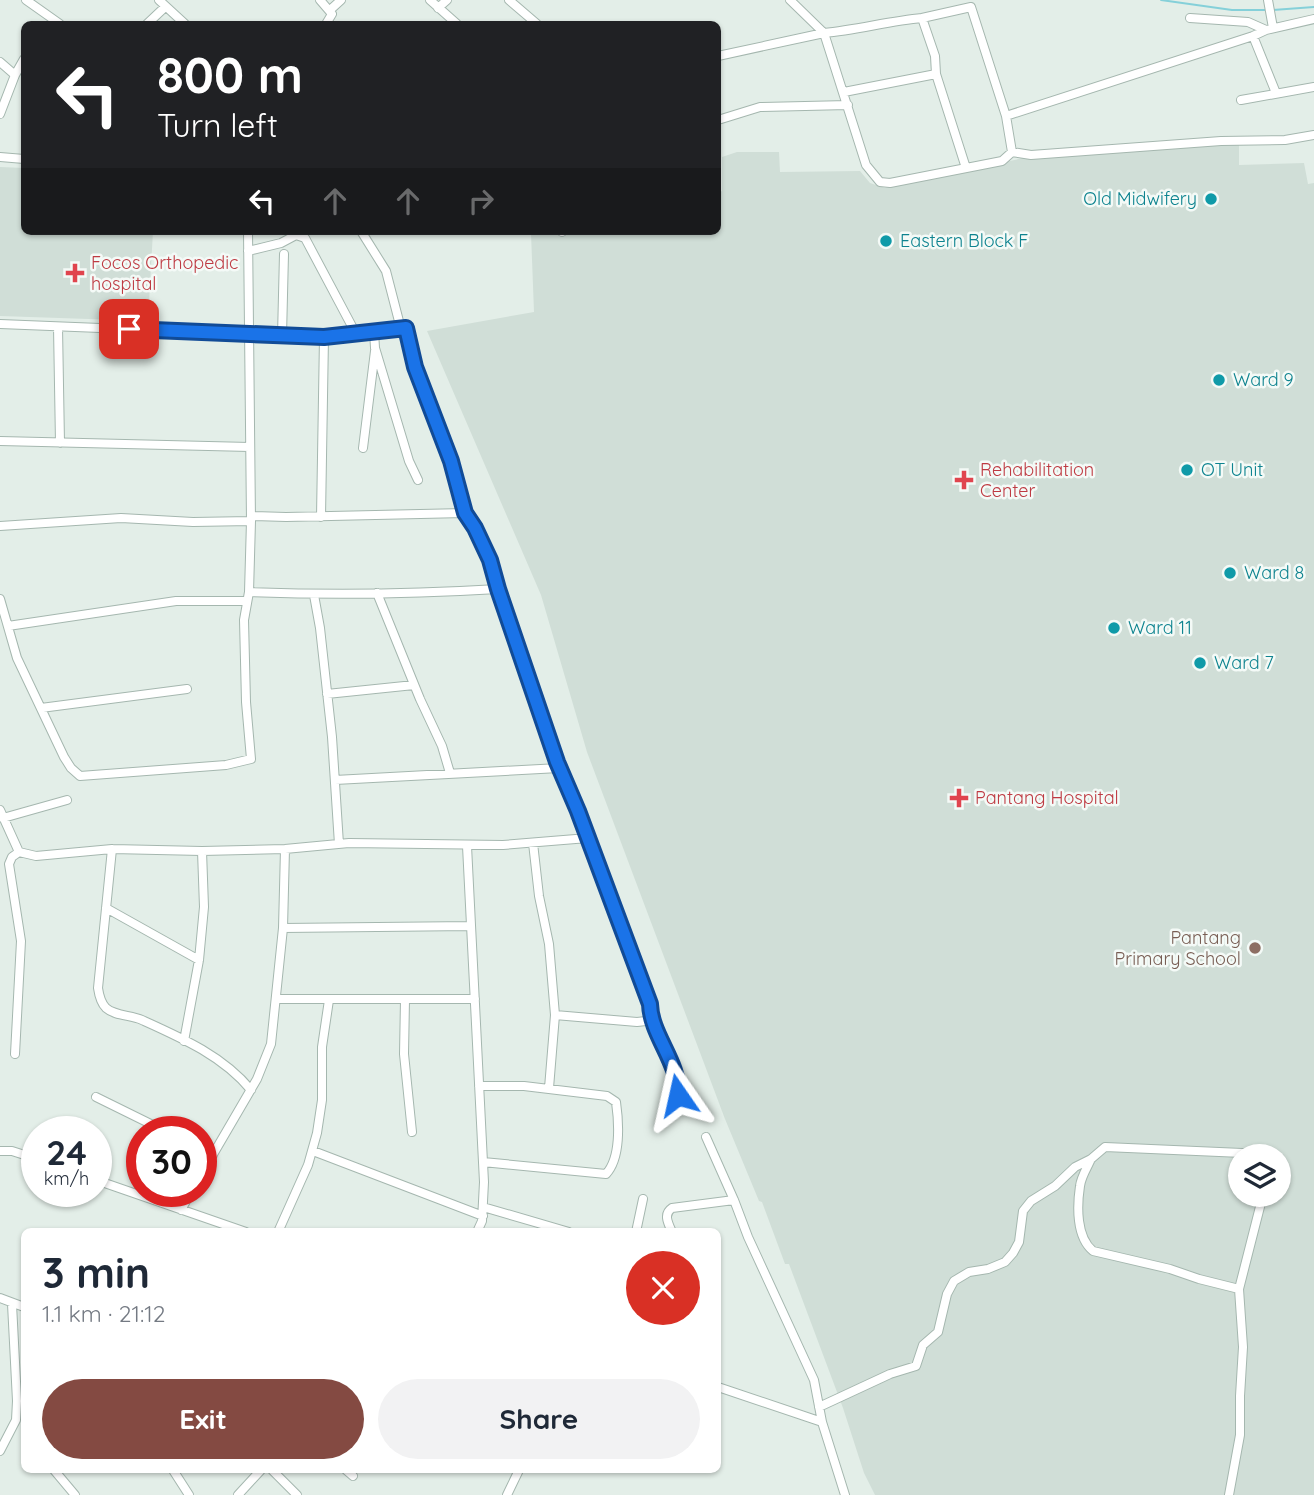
<!DOCTYPE html>
<meta charset="utf-8">
<style>
:root{--surface:#fff;--page:#f2f2f3;--text:#1f2937;--muted:#747a83;--accent:#844a42}
body{margin:0;font-family:Quicksand,sans-serif;background:var(--page);color:var(--text);height:100vh;display:flex;flex-direction:column;font-size:26px;white-space:nowrap}
*{box-sizing:border-box;margin:0}
p{font-size:23px;color:var(--muted)}
.icon{flex:none;width:38px;height:38px;fill:none;stroke:currentColor;stroke-width:2;stroke-linecap:round;stroke-linejoin:round}
.map{position:relative;flex:1;overflow:hidden}
.panel{position:absolute;left:21px;top:1228px;width:700px;height:245px;display:flex;flex-direction:column;background:var(--surface);border-radius:10px;box-shadow:0 2px 5px #0004}
.panel>*{flex:none}
.top-card{position:absolute;left:21px;top:21px;width:700px;height:214px;border-radius:10px;box-shadow:0 2px 5px #0004;background:#202124;color:#fff;overflow:hidden}
.tools{position:absolute;left:1228px;top:1144px;display:grid;gap:14px}
.tools a{display:grid;place-items:center;width:63px;height:63px;border-radius:50%;background:var(--surface);box-shadow:0 2px 5px #0004;font-size:35px}
.speed{position:absolute;left:21px;top:1116px;display:flex;gap:14px;font-size:35px;font-weight:700;text-align:center}
.speed>*{display:grid;place-content:center;width:91px;height:91px;border-radius:50%;background:var(--surface);box-shadow:0 2px 5px #0004;line-height:1}
.speed small{font-size:18px;font-weight:400}
.speed .limit{border:10px solid #d22;background:#fff;color:#111}
.pin{position:absolute;display:grid;place-items:center;width:60px;height:60px;color:#fff;margin:-30px;border-radius:14px;box-shadow:0 4px 10px #0006}
.me{position:absolute;width:77px;margin:-38px;rotate:349deg;stroke-linejoin:round;filter:drop-shadow(0 0 5px #0008)}
.turn{display:flex;align-items:center;gap:24px;height:147px;padding:0 21px;font-size:32px}
.turn .icon{width:91px;height:91px;stroke-width:2.5}
.turn b{display:block;font-size:49px;line-height:60px}
.lanes{display:flex;align-items:center;height:66px;padding:0 21px;background:#0003;justify-content:center;gap:35px;direction:ltr}
.lanes .off{opacity:.35}
.round{display:grid;place-items:center;flex:none;width:74px;height:74px;border-radius:37px;background:var(--page)}
.head{display:flex;align-items:center;justify-content:space-between;height:119px;padding:0 21px}
h1{font-size:42px;font-weight:700;line-height:52px}
.action{display:flex;gap:14px;margin-top:auto;padding:14px 21px}
.action a{flex:1;height:80px;border-radius:42px;background:var(--accent);color:#fff;font-size:28px;font-weight:700;line-height:80px;text-align:center}
.action a+a{background:var(--page);color:var(--text)}
.map>svg:first-child{display:block}
.built{fill:#d0ded7;fill-rule:evenodd}
.lines{fill:none;stroke-linecap:round;stroke-linejoin:round}
.stream{stroke:#85d0d9;stroke-width:2}
.minor-casing{stroke:#a5b7af;stroke-width:10}
.minor{stroke:#fff;stroke-width:8}
.route-casing{stroke:#114b97;stroke-width:18}
.route{stroke:#1a73e8;stroke-width:12}
.culture-dot{fill:#0f9aa8;stroke:#f4faf7;stroke-width:2.5}
.health-dot{fill:#e0444e;stroke:#f4faf7;stroke-width:2.5}
.education-dot{fill:#8d6e63;stroke:#f4faf7;stroke-width:2.5}
.labels{text-anchor:middle;stroke-width:5;stroke-linejoin:round;paint-order:stroke}
.culture-label{font-size:18px;fill:#0d838f;stroke:#f4faf7;text-anchor:start}
.health-label{font-size:18px;fill:#be3a42;stroke:#f4faf7;text-anchor:start}
.education-label{font-size:18px;fill:#785e54;stroke:#f4faf7;text-anchor:end}
</style>
<div class="map">
<svg width="1314" height="1495" viewBox="0 0 1314 1495">
<rect width="100%" height="100%" fill="#e3eee8"/>
<path class="built" d="M 1239,143 L 1239,165 L 1304,163 L 1308,184 L 1314,183 L 1314,1495 L 875,1495 L 864,1473 L 843,1408 L 789,1264 L 785,1264 L 762,1202 L 759,1201 L 725,1119 L 587,752 L 541,595 L 427,331 L 534,312 L 531,233 L 541,231 L 718,231 L 718,193 L 722,191 L 722,157 L 737,152 L 779,152 L 780,172 L 860,171 L 870,183 L 885,188 L 1028,157 ZM 1241,1157 L 1279,1157 L 1279,1195 L 1241,1195 Z
M 0,167 L 24,168 L 24,231 L 153,231 L 148,321 L 0,316 Z"/>
<g class="lines">
<path class="stream" d="M 1161,0 L 1232,10 L 1268,10
M 1273,10 L 1314,7"/>
<g class="minor-casing">
<path id="minor" d="M 26,0 L 60,24
M 159,0 L 185,24
M 320,0 L 332,14 L 326,24
M 430,0 L 457,24
M 509,0 L 537,24
M 790,0 L 824,33 C 857,30 889,21 922,18 L 935,56 L 936,74
M 1268,0 L 1273,28
M 438,8 L 447,0
M 330,10 L 341,0
M 922,18 L 971,7 L 1006,116
M 1190,18 L 1248,22 L 1266,30
M 147,24 L 165,7
M 718,56 L 824,33 L 866,165 L 880,182 L 890,183 L 1002,161 L 1012,152 L 1031,155 L 1221,141 L 1285,140 L 1314,135
M 0,62 L 15,75
M 844,92 L 936,74 L 966,168
M 1276,93 L 1253,36 L 1266,30 L 1314,19
M 1241,100 L 1314,87
M 0,114 L 15,75 L 24,59
M 718,120 L 760,107 L 848,105
M 1012,152 L 1006,116 L 1253,36
M 0,157 L 24,159
M 361,231 L 386,271 L 401,329
M 562,231 L 562,232
M 248,251 L 281,243 L 296,235 L 305,238 L 355,332
M 0,324 L 324,337 L 406,328 L 413,359 L 451,462 L 465,513 L 476,528 L 490,560 L 498,589 L 557,762 L 578,811 L 650,1004 L 651,1015 L 646,1021 L 637,1022 L 555,1015
M 58,327 L 60,443
M 374,331 L 375,348 L 409,461 L 418,480
M 282,336 L 284,254
M 0,441 L 250,447
M 363,448 L 375,351
M 251,516 L 286,517 L 465,513
M 321,517 L 324,337
M 0,526 L 121,518 L 193,522 L 251,521
M 249,592 C 332,595 415,594 498,589
M 377,593 L 420,699 L 442,746 L 450,773
M 314,595 L 320,628 L 332,737 L 339,844
M 0,599 L 17,658 L 64,757 L 71,768 L 80,776 L 226,765 L 251,759 L 246,702 L 244,620 L 249,592 L 251,521 L 248,231
M 8,626 L 176,601 L 247,601
M 327,694 L 414,685
M 41,708 L 187,689
M 335,780 L 559,768
M 0,810 L 19,852 L 36,856 L 112,849 L 202,851 L 285,849 L 349,843 L 503,845 L 588,838
M 3,818 L 67,800
M 533,843 L 539,896 L 549,944 L 555,1015 L 549,1088
M 467,846 L 484,1182 L 482,1221 L 477,1232
M 112,849 L 98,988 C 99,995 101,1003 106,1008 C 115,1016 131,1015 142,1020 C 182,1038 223,1056 251,1090
M 106,908 L 199,960
M 283,928 L 471,926
M 277,999 L 475,999
M 405,1000 L 404,1054 L 412,1132
M 651,1015 L 677,1076 L 678,1095
M 184,1041 L 199,960 L 204,907 L 202,851
M 15,1054 L 21,941 L 9,864 L 12,857 L 19,852
M 479,1086 L 524,1086 L 607,1096 L 616,1102 C 619,1123 621,1158 606,1174 L 483,1162
M 96,1097 L 167,1132
M 706,1137 L 734,1200 L 748,1237 L 814,1380 L 822,1422 L 845,1495
M 201,1149 L 213,1155
M 0,1151 L 12,1151 L 37,1159
M 313,1151 L 483,1216
M 1091,1159 C 1087,1168 1081,1177 1080,1186 C 1077,1206 1076,1237 1093,1251 L 1170,1269 L 1199,1279 L 1239,1289
M 201,1175 L 257,1079 L 271,1044 L 283,928 L 285,849
M 96,1180 L 246,1232
M 483,1207 L 569,1232
M 181,1210 L 191,1192
M 278,1232 L 308,1165 L 317,1133 L 322,1100 L 322,1047 L 329,1000
M 636,1232 L 643,1199
M 672,1232 C 668,1223 663,1214 672,1208 L 734,1200
M 0,1298 L 24,1307
M 718,1387 L 822,1422
M 819,1407 L 890,1374 L 916,1366 L 923,1345 L 938,1332 L 947,1294 L 954,1281 L 969,1272 L 988,1269 L 1005,1262 L 1013,1253 L 1019,1242 L 1023,1211 L 1031,1201 L 1055,1186 L 1075,1167 L 1091,1159 L 1105,1147 L 1265,1154 L 1271,1154 L 1271,1157
M 0,1451 L 16,1420 L 17,1401 L 12,1304
M 54,1470 L 75,1495
M 173,1470 L 189,1495
M 272,1470 L 297,1495
M 346,1470 L 353,1476
M 238,1495 L 261,1470
M 507,1495 L 519,1470
M 1229,1495 L 1240,1435 L 1240,1396 L 1243,1347 L 1239,1289 L 1263,1195"/>
</g>
<use href="#minor" class="minor"/>
</g>
<g class="lines">
<g class="route-casing">
<path id="route" d="M 129,329 L 324,337 L 406,328 L 415,367 L 451,461 L 465,513 L 475,528 L 490,560 L 498,589 L 557,762 L 578,811 L 650,1004 C 651,1036 679,1061 678,1095"/>
</g>
<use href="#route" class="route"/>
</g>
<g class="culture-dot">
<circle cx="1211" cy="199" r="7"/>
<circle cx="886" cy="241" r="7"/>
<circle cx="1219" cy="380" r="7"/>
<circle cx="1187" cy="470" r="7"/>
<circle cx="1230" cy="573" r="7"/>
<circle cx="1114" cy="628" r="7"/>
<circle cx="1200" cy="663" r="7"/>
</g>
<g class="health-dot">
<path d="M71.5 262.5h7v7h7v7h-7v7h-7v-7h-7v-7h7z"/>
<path d="M960.5 469.5h7v7h7v7h-7v7h-7v-7h-7v-7h7z"/>
<path d="M955.5 787.5h7v7h7v7h-7v7h-7v-7h-7v-7h7z"/>
</g>
<circle class="education-dot" cx="1255" cy="948" r="7"/>
<g class="labels">
<g class="culture-label">
<text x="1197" y="205" text-anchor="end">Old Midwifery</text>
<text x="900" y="247">Eastern Block F</text>
<text x="1233" y="386">Ward 9</text>
<text x="1201" y="476">OT Unit</text>
<text x="1244" y="579">Ward 8</text>
<text x="1128" y="634">Ward 11</text>
<text x="1214" y="669">Ward 7</text>
</g>
<g class="health-label">
<text x="91" y="269">Focos Orthopedic<tspan x="91" dy="21">hospital</tspan></text>
<text x="980" y="476">Rehabilitation<tspan x="980" dy="21">Center</tspan></text>
<text x="975" y="804">Pantang Hospital</text>
</g>
<g class="education-label">
<text x="1241" y="944">Pantang<tspan x="1241" dy="21">Primary School</tspan></text>
</g>
</g>
</svg>
<div class="tools">
<a><svg class="icon" aria-label="layers" viewBox="0 0 24 24"><path d="M12 4l9 5-9 5-9-5zM3 14l9 5 9-5"/></svg></a>
</div>
<div class="speed"><div>24<small>km/h</small></div><div class="limit">30</div></div>
<div class="pin" style="left:129px;top:329px;background:#d93025"><svg class="icon" aria-label="arrive" viewBox="0 0 24 24"><path d="M6 21V4h12l-3 4 3 4H6"/></svg></div>
<svg class="me" style="left:678px;top:1095px" viewBox="-20 -20 40 40"><path d="M0-17L14 15 0 8-14 15z" fill="#1a73e8" stroke="#fff" stroke-width="4"/></svg>
<div class="top-card">
<div class="turn"><svg class="icon" aria-label="left" viewBox="0 0 24 24"><path d="M17 20v-9H6M10 6l-5 5 5 5"/></svg><div><b>800 m</b>Turn left</div></div>
<div class="lanes"><svg class="icon" aria-label="left" viewBox="0 0 24 24"><path d="M17 20v-9H6M10 6l-5 5 5 5"/></svg><svg class="icon off" aria-label="ahead" viewBox="0 0 24 24"><path d="M12 20V5M6 11l6-6 6 6"/></svg><svg class="icon off" aria-label="ahead" viewBox="0 0 24 24"><path d="M12 20V5M6 11l6-6 6 6"/></svg><svg class="icon off" aria-label="right" viewBox="0 0 24 24"><path d="M7 20v-9h11M14 6l5 5-5 5"/></svg></div>
</div>
<section class="panel">
<div class="head"><div><h1>3 min</h1><p>1.1 km · 21:12</p></div><a class="round" style="background:#d93025;color:#fff"><svg class="icon" aria-label="close" viewBox="0 0 24 24"><path d="M6 6l12 12M18 6L6 18"/></svg></a></div>
<div class="action"><a>Exit</a><a>Share</a></div>
</section>
</div>
